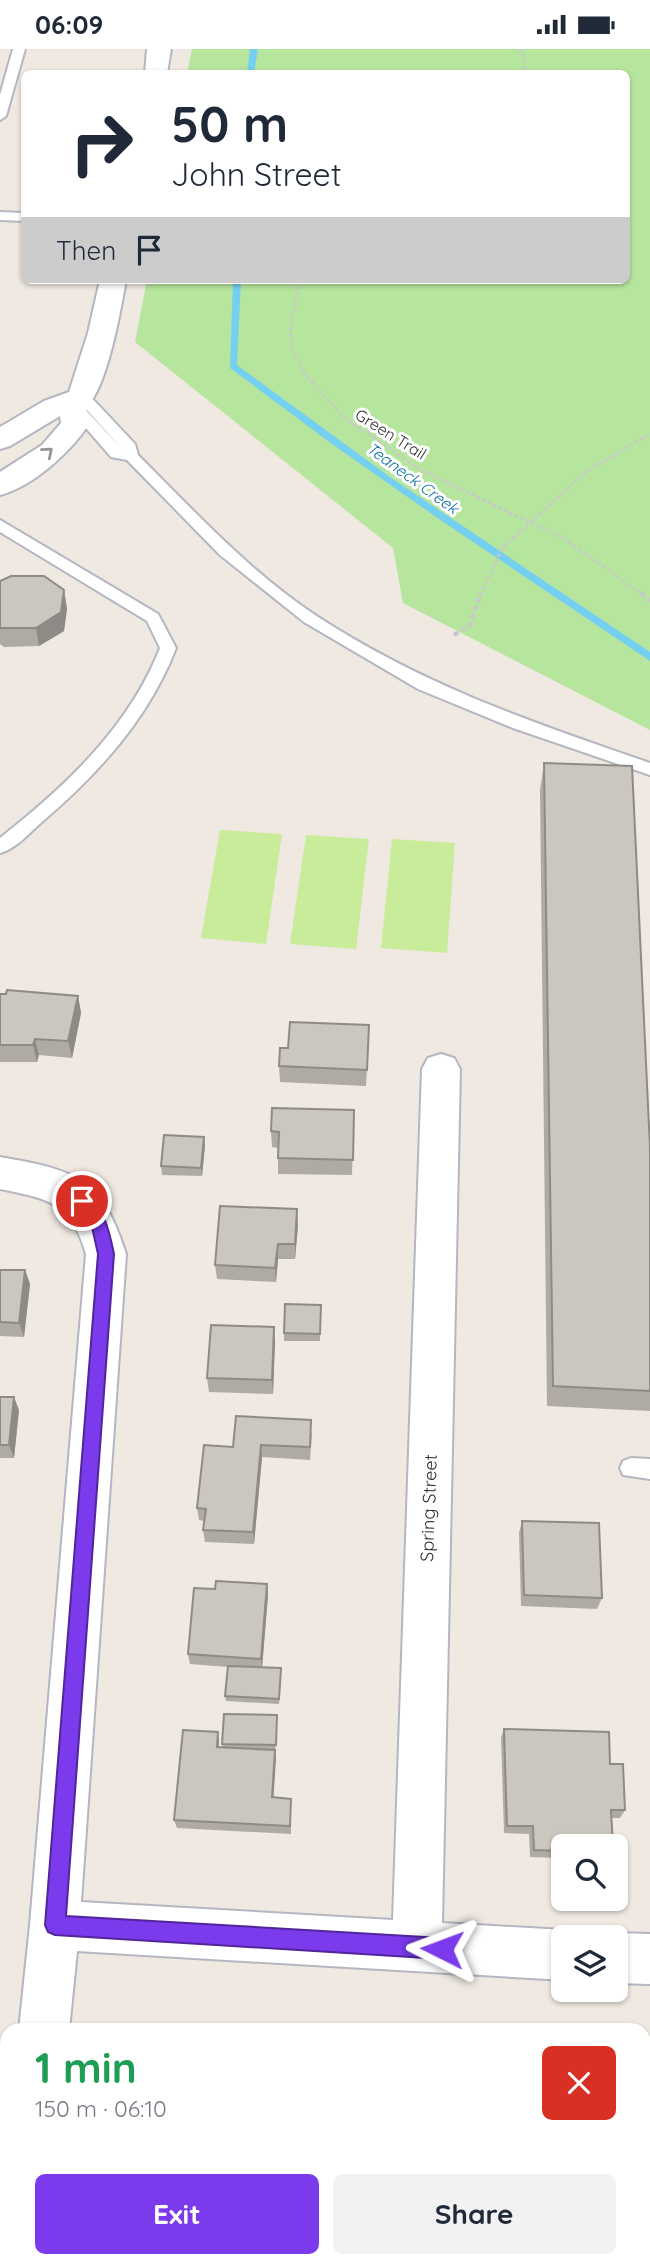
<!DOCTYPE html>
<meta charset="utf-8">
<style>
:root{--surface:#fff;--page:#f2f2f3;--text:#1f2937;--muted:#747a83;--accent:#7c3aed}
body{margin:0;font-family:Quicksand,sans-serif;background:var(--page);color:var(--text);height:100vh;display:flex;flex-direction:column;font-size:26px;white-space:nowrap}
*{box-sizing:border-box;margin:0}
p{font-size:23px;color:var(--muted)}
.icon{flex:none;width:38px;height:38px;fill:none;stroke:currentColor;stroke-width:2;stroke-linecap:round;stroke-linejoin:round}
.map{position:relative;flex:1;overflow:hidden}
.side{position:absolute;left:0px;top:1974px;width:651px;height:245px;display:flex;flex-direction:column;background:var(--surface);border-radius:21px 21px 0 0;box-shadow:0 2px 5px #0004}
.side>*{flex:none}
.banner{position:absolute;left:21px;top:21px;width:609px;height:214px;border-radius:10px;box-shadow:0 2px 5px #0004;background:#fff;color:var(--text);overflow:hidden}
.controls{position:absolute;left:551px;top:1785px;display:grid;gap:14px}
.controls a{display:grid;place-items:center;width:77px;height:77px;border-radius:10px;background:var(--surface);box-shadow:0 2px 5px #0004;font-size:35px}
.pin{position:absolute;display:grid;place-items:center;width:60px;height:60px;color:#fff;margin:-30px;border:4px solid #fff;border-radius:50%;box-shadow:0 2px 7px #0007}
.me{position:absolute;width:77px;margin:-38px;rotate:273deg;stroke-linejoin:round;filter:drop-shadow(0 0 5px #0008)}
.turn{display:flex;align-items:center;gap:24px;height:147px;padding:0 35px;font-size:32px}
.turn .icon{width:91px;height:91px;stroke-width:2.5}
.turn b{display:block;font-size:49px;line-height:60px}
.then{display:flex;align-items:center;height:66px;padding:0 35px;background:#0003;gap:14px;font-size:26px}
.round{display:grid;place-items:center;flex:none;width:74px;height:74px;border-radius:10px;background:var(--page)}
.overview{display:flex;align-items:center;justify-content:space-between;height:119px;padding:0 35px}
h1{font-size:42px;font-weight:800;line-height:52px;color:#1e9e55}
.cta{display:flex;gap:14px;margin-top:auto;padding:14px 35px}
.cta a{flex:1;height:80px;border-radius:10px;background:var(--accent);color:#fff;font-size:28px;font-weight:800;line-height:80px;text-align:center}
.cta a+a{background:var(--page);color:var(--text)}
.status{display:flex;justify-content:space-between;align-items:center;height:49px;padding:0 35px;background:var(--surface);direction:ltr}
.status svg{height:19px;fill:currentColor}
.map>svg:first-child{display:block}
.green{fill:#b6e59e}
.pitch{fill:#c9ec9a}
.lines{fill:none;stroke-linecap:round;stroke-linejoin:round}
.stream{fill:#75cff0;fill-rule:evenodd}
.service-casing{stroke:#b4b7c1;stroke-width:4}
.minor-casing{stroke:#b4b7c1;stroke-width:4}
.path-far1{stroke:#c9c9c9;stroke-width:2.5;stroke-dasharray:3.5 2.5;stroke-linecap:butt}
.path{stroke:#c9c9c9;stroke-width:4.5;stroke-dasharray:5 3.5;stroke-linecap:butt}
.service{fill:#fff;fill-rule:evenodd}
.minor{fill:#fff;fill-rule:evenodd}
.wall{fill:#afaba4}
.shaded-wall{fill:#8e8b86}
.building{fill:#cbc7bf;stroke:#8e8b86;stroke-width:2}
.oneway{stroke:#969696}
.route{fill:#7c3aed;stroke:#51269a;stroke-width:2}
.labels{text-anchor:middle;stroke-width:6;stroke-linejoin:round;paint-order:stroke}
.far-street-label{font-size:16px;fill:#2e2e2e;stroke:#fff}
.far-water-label{font-size:16px;font-style:italic;fill:#0d6fa3;stroke:#fff}
.street-label{font-size:18px;fill:#2e2e2e;stroke:#fff}
</style>
<div class="status"><b>06:09</b><svg viewBox="0 0 49 12"><path d="M0 12V9h3v3zM5 12V6h3v6zM10 12V3h3v9zM15 12V0h3v12zM26 1h20v11H26zM47 4h2v5h-2z"/></svg></div>
<div class="map">
<svg width="650" height="2219" viewBox="0 0 650 2219">
<rect width="100%" height="100%" fill="#efe9e1"/>
<path class="green" d="M 192,0 L 650,0 L 650,681 L 403,554 L 393,499 L 135,293 L 147,231 L 626,231 L 626,24 L 187,24 Z"/>
<path class="pitch" d="M 220,781 L 282,785 L 266,895 L 201,889 Z
M 306,786 L 369,790 L 356,900 L 290,895 Z
M 392,790 L 455,794 L 447,904 L 381,899 Z"/>
<g class="lines">
<path class="stream" d="M 250,0 L 258,0 L 254,24 L 247,24 Z
M 233,231 L 241,231 L 237,316 L 390,428 L 650,603 L 650,612 L 436,468 L 332,395 L 230,319 Z"/>
<g class="service-casing">
<path id="service" d="M 13,0 L 25,0 L 6,67 L 0,71 L 0,46 Z
M 0,163 L 24,164 L 24,172 L 0,171 Z
M 82,343 L 87,344 L 135,395 L 138,406 C 194,462 249,522 315,566 C 422,636 531,673 650,714 L 650,726 L 513,679 L 418,640 L 304,573 L 220,506 L 127,411 L 111,408 L 66,356 L 68,353 L 78,353 L 123,401 L 77,350 L 77,344 Z
M 0,471 L 158,565 L 176,599 C 149,669 99,724 43,772 C 30,783 16,800 0,804 L 0,789 C 66,737 129,678 160,599 L 147,572 L 0,483 Z
M 631,1409 L 650,1410 L 650,1430 L 623,1426 L 620,1419 L 623,1412 Z"/>
</g>
<g class="minor-casing">
<path id="minor" d="M 147,0 L 171,0 L 167,24 L 145,24 Z
M 100,231 L 126,231 C 121,259 107,341 86,358 L 89,375 C 71,403 32,438 0,446 L 0,423 L 42,396 L 61,374 L 60,367 L 10,397 L 0,400 L 0,378 L 44,352 L 69,343 L 88,284 Z
M 441,1005 L 454,1009 L 460,1020 L 442,1874 L 564,1881 L 581,1888 L 564,1888 L 564,1931 L 77,1902 L 69,1981 L 19,1981 L 30,1876 L 86,1205 C 71,1153 49,1150 0,1140 L 0,1108 C 75,1121 102,1128 126,1205 L 81,1853 L 393,1871 L 422,1020 L 428,1009 Z
M 616,1884 L 650,1885 L 650,1935 L 616,1934 L 616,1888 L 606,1888 Z
M 7,2190 L 7,2212 L 46,2212 L 45,2219 L 0,2219 L 0,2193 Z"/>
</g>
<path class="path-far1" d="M 520,0 L 525,10 L 524,24
M 300,231 L 291,276 L 291,299 L 304,324 L 343,368 L 421,421 L 563,489 L 643,546
M 480,546 L 503,498 L 587,422 L 650,385"/>
<path class="path" d="M 641,544 L 650,552
M 454,586 L 469,577 L 481,544"/>
<use href="#service" class="service"/>
<use href="#minor" class="minor"/>
</g>
<path class="wall" d="M 0,532 L 64,541 L 67,560 L 64,582 L 39,597 L 4,598 L 0,595 Z
M 544,714 L 650,1099 L 650,1362 L 547,1357 L 540,741 Z
M 0,945 L 78,947 L 81,964 L 72,1009 L 39,1006 L 37,1013 L 0,1013 Z
M 369,976 L 366,1037 L 280,1033 L 279,1017 L 288,999 Z
M 354,1061 L 352,1126 L 278,1125 L 278,1099 L 272,1098 L 271,1082 Z
M 205,1096 L 202,1127 L 162,1126 L 161,1117 Z
M 298,1176 L 295,1210 L 278,1210 L 276,1233 L 217,1230 L 215,1216 Z
M 0,1221 L 25,1221 L 30,1235 L 24,1288 L 0,1287 Z
M 321,1256 L 320,1292 L 284,1292 L 284,1284 Z
M 275,1292 L 273,1345 L 209,1343 L 207,1329 Z
M 0,1348 L 19,1361 L 14,1409 L 0,1409 Z
M 312,1384 L 310,1411 L 262,1408 L 254,1495 L 205,1493 L 203,1481 L 204,1472 L 199,1471 L 197,1459 L 233,1398 Z
M 522,1472 L 602,1549 L 597,1560 L 521,1557 L 519,1484 Z
M 267,1535 L 268,1546 L 262,1618 L 281,1625 L 279,1655 L 226,1652 L 225,1647 L 228,1618 L 190,1615 L 188,1605 L 215,1540 Z
M 277,1671 L 273,1749 L 291,1750 L 291,1785 L 177,1779 L 174,1771 L 219,1692 L 219,1698 L 223,1699 L 222,1695 Z
M 504,1680 L 610,1715 L 625,1761 L 620,1769 L 611,1769 L 564,1797 L 564,1809 L 530,1808 L 529,1785 L 504,1784 L 501,1689 Z"/>
<path class="shaded-wall" d="M 64,541 L 67,560 L 64,582 L 39,597 L 36,579 Z
M 78,947 L 81,964 L 72,1009 L 68,992 Z
M 35,990 L 39,1006 L 37,1013 L 33,996 Z
M 204,1088 L 205,1096 L 202,1127 L 201,1119 Z
M 297,1160 L 298,1176 L 295,1210 L 295,1195 Z
M 278,1195 L 278,1210 L 276,1233 L 275,1219 Z
M 25,1221 L 30,1235 L 24,1288 L 19,1274 Z
M 274,1278 L 275,1292 L 273,1345 L 272,1331 Z
M 14,1348 L 19,1361 L 14,1409 L 9,1396 Z
M 261,1396 L 262,1408 L 254,1495 L 253,1483 Z
M 267,1535 L 268,1546 L 262,1620 L 261,1610 Z
M 218,1683 L 219,1692 L 218,1707 L 217,1698 Z
M 275,1701 L 276,1710 L 273,1756 L 272,1748 Z"/>
<path class="building" d="M 11,527 L 44,527 L 64,541 L 61,563 L 36,579 L 0,579 L 0,532 Z
M 544,714 L 632,717 L 650,1099 L 650,1342 L 553,1337 Z
M 7,941 L 78,947 L 68,992 L 35,990 L 33,996 L 0,996 L 0,945 L 6,945 Z
M 290,973 L 369,976 L 367,1021 L 279,1017 L 280,999 L 288,999 Z
M 272,1059 L 354,1061 L 353,1111 L 278,1109 L 279,1083 L 271,1082 Z
M 164,1086 L 204,1088 L 201,1119 L 161,1117 Z
M 220,1157 L 297,1160 L 295,1195 L 278,1195 L 275,1219 L 215,1216 Z
M 0,1221 L 25,1221 L 19,1274 L 0,1273 Z
M 285,1255 L 321,1256 L 320,1285 L 284,1284 Z
M 211,1276 L 274,1278 L 272,1331 L 207,1329 Z
M 0,1348 L 14,1348 L 9,1396 L 0,1396 Z
M 236,1367 L 311,1371 L 310,1398 L 261,1396 L 253,1483 L 203,1481 L 206,1460 L 197,1459 L 204,1396 L 233,1398 Z
M 522,1472 L 599,1474 L 602,1549 L 524,1546 Z
M 216,1532 L 267,1535 L 261,1610 L 188,1605 L 194,1539 L 215,1540 Z
M 228,1617 L 281,1619 L 279,1650 L 225,1647 Z
M 224,1665 L 277,1666 L 276,1696 L 222,1695 Z
M 504,1680 L 609,1683 L 610,1715 L 623,1715 L 625,1761 L 611,1761 L 613,1797 L 564,1797 L 564,1802 L 534,1801 L 533,1777 L 507,1777 Z
M 183,1681 L 218,1683 L 217,1698 L 275,1701 L 272,1748 L 291,1750 L 290,1777 L 174,1771 Z
M 338,2212 L 393,2212 L 393,2219 L 338,2219 Z"/>
<defs><path id="oneway-chevron" d="M-2-3.5L2.5 0L-2 3.5" fill="none" stroke-width="1.6" stroke-linecap="round" stroke-linejoin="round" transform="scale(1.75)"/></defs>
<use class="oneway" href="#oneway-chevron" transform="translate(48 403) rotate(-40)"/>
<path class="route" d="M 82,1145 C 104,1153 110,1186 114,1205 L 66,1867 L 442,1889 L 449,1892 L 452,1900 L 449,1907 L 442,1910 L 55,1886 L 48,1883 L 45,1876 L 98,1205 L 92,1178 L 74,1152 Z"/>
<g class="labels">
<g class="far-street-label">
<text transform="translate(391 385) rotate(32)" y="6">Green Trail</text>
</g>
<g class="far-water-label">
<text transform="translate(413 429) rotate(36)" y="6">Teaneck Creek</text>
</g>
<g class="street-label">
<text transform="translate(429 1459) rotate(-88)" y="6">Spring Street</text>
</g>
</g>
</svg>
<div class="controls">
<a><svg class="icon" aria-label="search" viewBox="0 0 24 24"><circle cx="10" cy="10" r="6"/><path d="M15 15l6 6"/></svg></a>
<a><svg class="icon" aria-label="layers" viewBox="0 0 24 24"><path d="M12 4l9 5-9 5-9-5zM3 14l9 5 9-5"/></svg></a>
</div>
<div class="pin" style="left:82px;top:1152px;background:#d93025"><svg class="icon" aria-label="arrive" viewBox="0 0 24 24"><path d="M6 21V4h12l-3 4 3 4H6"/></svg></div>
<svg class="me" style="left:442px;top:1900px" viewBox="-20 -20 40 40"><path d="M0-17L14 15 0 8-14 15z" fill="#7c3aed" stroke="#fff" stroke-width="4"/></svg>
<div class="banner">
<div class="turn"><svg class="icon" aria-label="right" viewBox="0 0 24 24"><path d="M7 20v-9h11M14 6l5 5-5 5"/></svg><div><b>50 m</b>John Street</div></div>
<div class="then">Then<svg class="icon" aria-label="arrive" viewBox="0 0 24 24"><path d="M6 21V4h12l-3 4 3 4H6"/></svg></div>
</div>
<section class="side">
<div class="overview"><div><h1>1 min</h1><p>150 m · 06:10</p></div><a class="round" style="background:#d93025;color:#fff"><svg class="icon" aria-label="close" viewBox="0 0 24 24"><path d="M6 6l12 12M18 6L6 18"/></svg></a></div>
<div class="cta"><a>Exit</a><a>Share</a></div>
</section>
</div>
